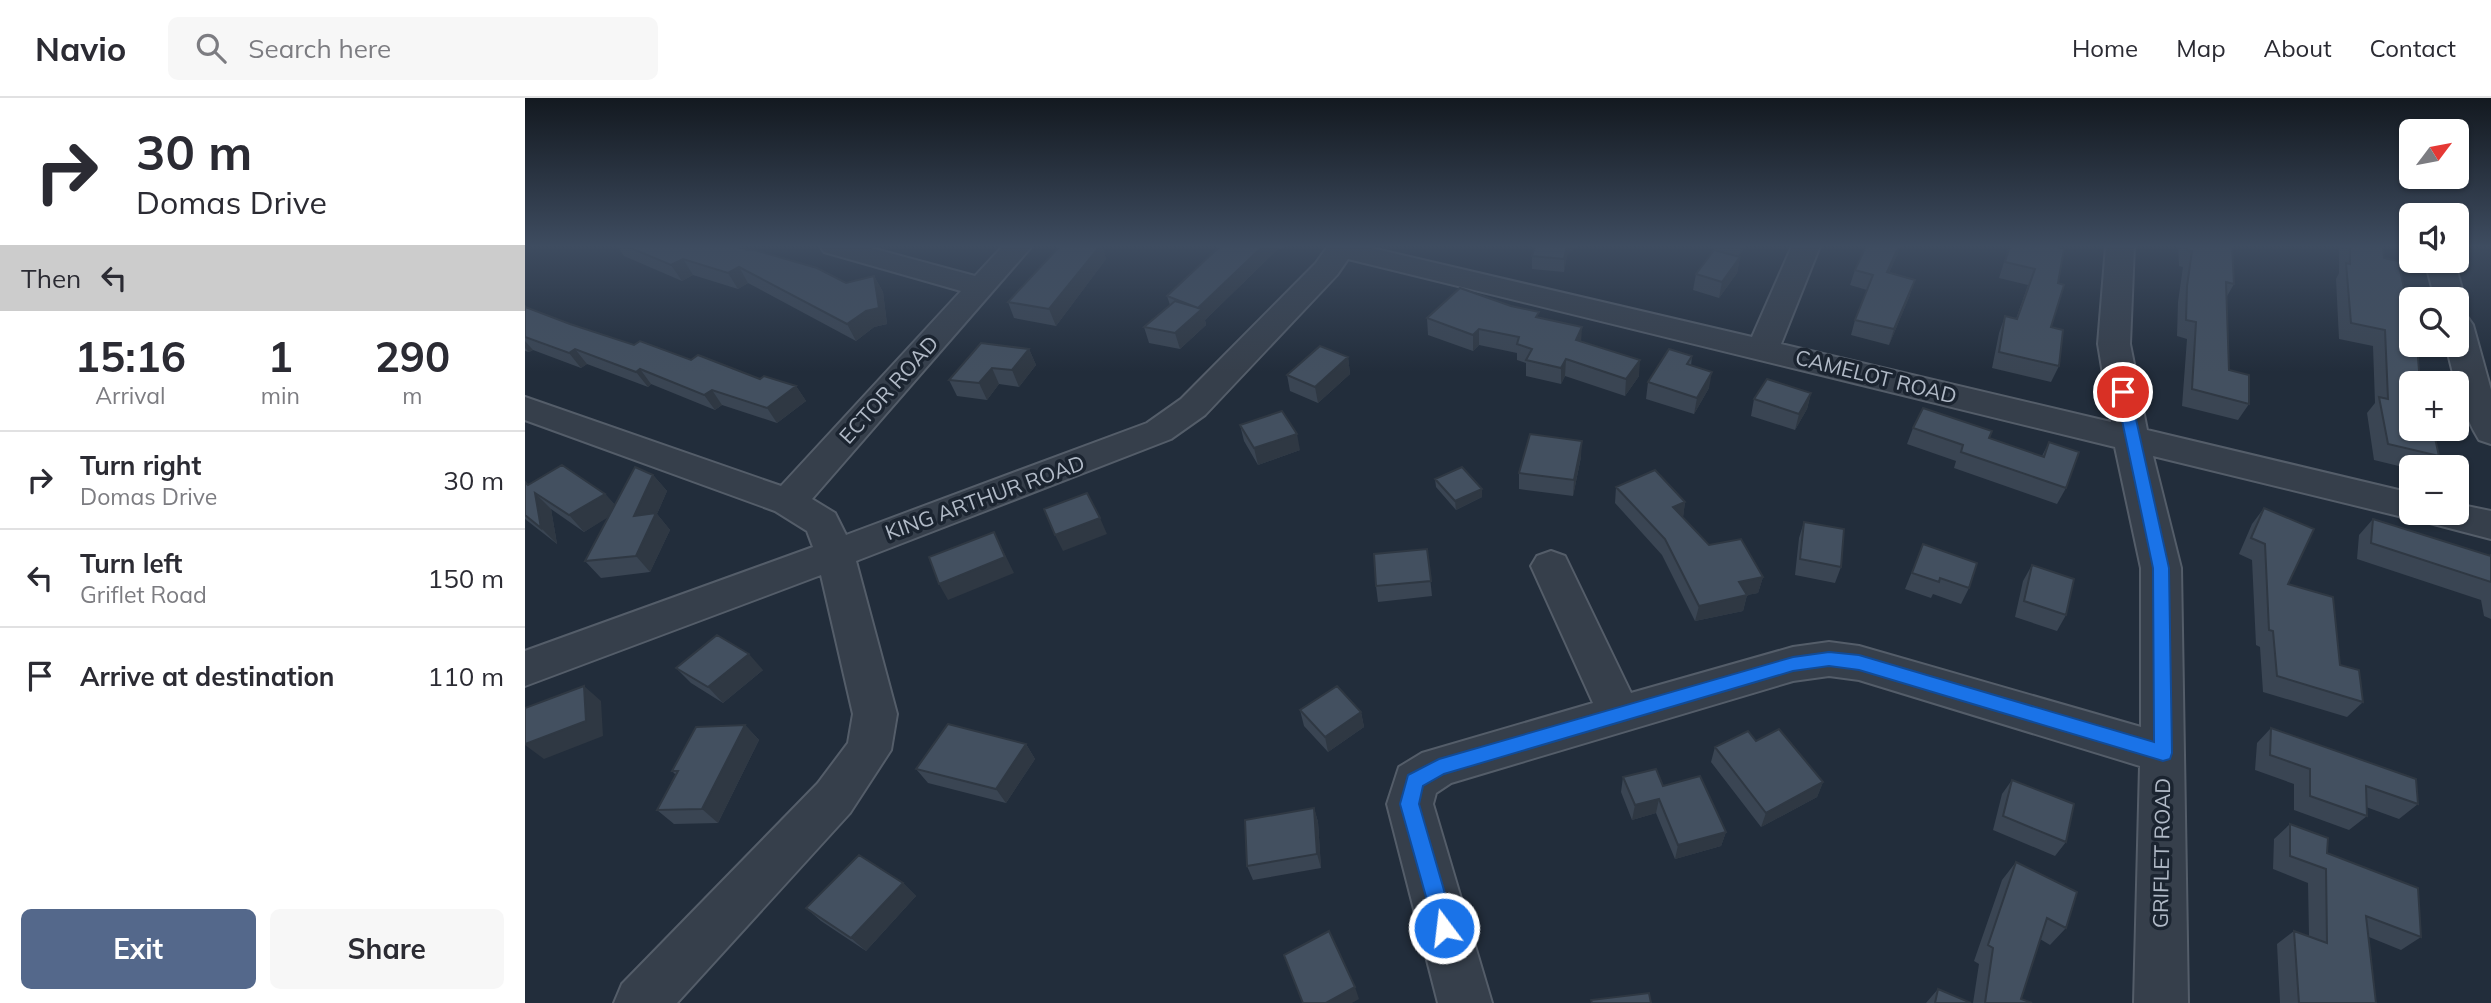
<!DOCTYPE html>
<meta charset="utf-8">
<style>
:root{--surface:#fff;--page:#f7f7f7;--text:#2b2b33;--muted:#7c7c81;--line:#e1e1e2;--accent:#54688b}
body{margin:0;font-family:Mulish,sans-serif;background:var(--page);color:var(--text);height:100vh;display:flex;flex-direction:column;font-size:26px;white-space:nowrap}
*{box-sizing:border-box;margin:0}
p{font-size:23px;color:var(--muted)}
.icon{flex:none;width:38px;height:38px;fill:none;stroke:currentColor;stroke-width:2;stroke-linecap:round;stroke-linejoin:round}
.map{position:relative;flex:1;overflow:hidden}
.sheet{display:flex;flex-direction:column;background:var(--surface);width:525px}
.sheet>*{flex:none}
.hud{background:#fff;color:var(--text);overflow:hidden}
.needle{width:46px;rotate:58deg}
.fabs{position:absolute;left:1874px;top:21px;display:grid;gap:14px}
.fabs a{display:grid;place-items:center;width:70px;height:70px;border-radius:10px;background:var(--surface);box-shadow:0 2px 5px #0004;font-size:35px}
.pin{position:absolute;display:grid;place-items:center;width:60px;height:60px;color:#fff;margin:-30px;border:4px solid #fff;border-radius:50%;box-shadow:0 2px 7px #0007}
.me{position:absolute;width:77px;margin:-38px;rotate:345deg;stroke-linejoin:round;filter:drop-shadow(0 0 5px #0008)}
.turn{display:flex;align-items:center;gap:24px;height:147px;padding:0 21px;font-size:32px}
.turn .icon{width:91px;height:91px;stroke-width:2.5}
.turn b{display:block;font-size:49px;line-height:60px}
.then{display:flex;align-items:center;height:66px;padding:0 21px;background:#0003;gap:14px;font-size:26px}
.eta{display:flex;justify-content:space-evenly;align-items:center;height:119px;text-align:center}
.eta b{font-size:42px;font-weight:700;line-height:49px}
.action{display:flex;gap:14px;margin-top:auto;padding:14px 21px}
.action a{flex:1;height:80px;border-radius:10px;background:var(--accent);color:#fff;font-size:28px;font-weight:700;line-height:80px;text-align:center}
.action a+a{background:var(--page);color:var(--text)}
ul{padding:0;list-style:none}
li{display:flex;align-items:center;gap:21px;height:98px;padding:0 21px;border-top:2px solid var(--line)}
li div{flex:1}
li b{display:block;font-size:26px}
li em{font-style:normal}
header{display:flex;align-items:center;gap:42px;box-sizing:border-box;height:98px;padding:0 35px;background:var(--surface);border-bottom:2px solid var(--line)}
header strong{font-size:33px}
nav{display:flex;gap:38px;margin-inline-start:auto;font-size:24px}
.search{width:490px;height:63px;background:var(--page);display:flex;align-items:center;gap:18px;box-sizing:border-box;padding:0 24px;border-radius:10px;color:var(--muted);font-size:26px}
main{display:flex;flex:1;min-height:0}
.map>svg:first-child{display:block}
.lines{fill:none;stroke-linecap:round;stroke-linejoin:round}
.minor-casing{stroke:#545d69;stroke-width:4}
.minor{fill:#363f4b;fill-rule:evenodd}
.wall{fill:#3a4553}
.shaded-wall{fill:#2f3843}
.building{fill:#435060;stroke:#2f3843;stroke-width:2}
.route{fill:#1a73e8;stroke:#114b97;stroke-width:2}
.labels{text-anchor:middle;stroke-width:7;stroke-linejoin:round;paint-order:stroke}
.street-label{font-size:21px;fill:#b1bac7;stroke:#1b2430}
</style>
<header>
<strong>Navio</strong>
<div class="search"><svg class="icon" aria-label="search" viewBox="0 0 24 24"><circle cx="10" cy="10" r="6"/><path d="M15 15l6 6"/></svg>Search here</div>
<nav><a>Home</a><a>Map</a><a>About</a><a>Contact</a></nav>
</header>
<main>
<section class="sheet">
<div class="hud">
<div class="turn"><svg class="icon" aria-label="right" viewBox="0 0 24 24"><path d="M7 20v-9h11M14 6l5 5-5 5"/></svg><div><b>30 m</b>Domas Drive</div></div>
<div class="then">Then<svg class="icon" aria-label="left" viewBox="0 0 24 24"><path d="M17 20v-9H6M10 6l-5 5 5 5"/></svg></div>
</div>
<div class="eta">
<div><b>15:16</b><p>Arrival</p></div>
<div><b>1</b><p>min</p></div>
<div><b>290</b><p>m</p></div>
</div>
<ul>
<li><svg class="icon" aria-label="right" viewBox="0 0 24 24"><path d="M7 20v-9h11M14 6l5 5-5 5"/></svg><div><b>Turn right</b><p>Domas Drive</p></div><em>30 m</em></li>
<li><svg class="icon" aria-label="left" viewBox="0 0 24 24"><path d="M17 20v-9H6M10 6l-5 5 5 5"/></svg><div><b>Turn left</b><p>Griflet Road</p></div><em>150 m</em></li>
<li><svg class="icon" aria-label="arrive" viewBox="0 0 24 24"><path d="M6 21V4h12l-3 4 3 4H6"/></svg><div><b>Arrive at destination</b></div><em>110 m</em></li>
</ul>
<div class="action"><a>Exit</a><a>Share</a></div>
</section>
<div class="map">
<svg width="1966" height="905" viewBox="0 0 1966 905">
<rect width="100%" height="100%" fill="#222d3b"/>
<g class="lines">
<g class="minor-casing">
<path id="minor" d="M 295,148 L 339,148 L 450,178 L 478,148 L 507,148 L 287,401 L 310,415 L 321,437 L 622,325 L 656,301 L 791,165 L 803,148 L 838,148 L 1227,239 L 1267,148 L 1295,148 L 1256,246 L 1586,324 L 1573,246 L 1581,148 L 1609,148 L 1605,246 L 1622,332 L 1886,395 L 1886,415 L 1932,415 L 1932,406 L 1966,413 L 1966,441 L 1901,424 L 1897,418 L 1886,421 L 1628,358 L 1656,470 L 1663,905 L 1609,905 L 1615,668 L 1334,582 L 1304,578 L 1268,583 L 926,685 L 911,695 L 908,706 L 967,905 L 913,905 L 862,706 L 874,669 L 897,655 L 1068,605 L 1006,468 L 1012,458 L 1026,453 L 1040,458 L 1106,595 L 1268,549 L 1304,544 L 1334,548 L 1616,629 L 1616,470 L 1590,349 L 823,161 L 812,177 L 680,317 L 646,341 L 331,463 L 372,616 L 366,652 L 325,715 L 152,905 L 89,905 L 97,886 L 293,685 L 323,645 L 328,616 L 296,477 L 0,588 L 0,553 L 288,449 L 282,433 L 250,413 L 0,322 L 0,299 L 256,388 L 436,193 L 299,154 Z
M 1900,163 L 1929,163 L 1940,201 L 1936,207 L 1932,208 L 1932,201 L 1910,201 Z
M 1932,218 L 1943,220 L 1948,227 L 1966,292 L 1966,346 L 1954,342 C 1936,313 1929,279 1921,247 L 1932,247 Z"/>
</g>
<use href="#minor" class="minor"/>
</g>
<path class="wall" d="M 92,148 L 211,148 L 223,152 L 321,185 L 349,178 L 358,194 L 362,226 L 349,229 L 331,243 L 223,185 L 213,191 L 168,177 L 157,183 L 99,158 Z
M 535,148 L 577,148 L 581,161 L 531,228 L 489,220 L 483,204 Z
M 695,148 L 760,148 L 758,151 L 753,151 L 680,222 L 681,227 L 655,251 L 624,245 L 619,229 L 645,207 L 642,198 L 692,151 Z
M 1010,148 L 1053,148 L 1042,157 L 1039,174 L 1007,171 L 1007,158 Z
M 1187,148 L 1221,148 L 1214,158 L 1186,151 Z
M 1341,148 L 1376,148 L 1364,175 L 1385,197 L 1364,247 L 1326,237 L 1330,222 L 1342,192 L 1325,187 L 1330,172 Z
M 1484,148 L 1532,148 L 1533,185 L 1526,229 L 1534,268 L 1526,284 L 1467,270 L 1474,235 L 1480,218 L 1491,221 L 1503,187 L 1474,180 Z
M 1653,148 L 1707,148 L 1709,186 L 1701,200 L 1704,272 L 1724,306 L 1713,322 L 1657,308 L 1662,241 L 1652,238 L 1653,204 L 1658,169 L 1654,168 Z
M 1814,148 L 1858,148 L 1859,160 L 1886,285 L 1914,358 L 1904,369 L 1886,369 L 1886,371 L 1849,362 L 1842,315 L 1850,305 L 1848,248 L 1814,241 L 1811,181 L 1814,175 Z
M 1215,159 L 1212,175 L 1194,200 L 1168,192 L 1171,176 Z
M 0,207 L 2,210 L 45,226 L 109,247 L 235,281 L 271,288 L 281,303 L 252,325 L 197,307 L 190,312 L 126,286 L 123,289 L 62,266 L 56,270 L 8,252 L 4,254 L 0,253 Z
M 902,220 L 1014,220 L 1056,243 L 1114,278 L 1100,298 L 1040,278 L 1036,286 L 1001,278 L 1001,265 L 992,262 L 992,255 L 954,247 L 948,253 L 903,237 Z
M 504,251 L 511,267 L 494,289 L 474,286 L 462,302 L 432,298 L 424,282 Z
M 1167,258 L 1166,268 L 1184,290 L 1169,316 L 1121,301 L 1123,284 Z
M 823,259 L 825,276 L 793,305 L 765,293 L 762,277 Z
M 1286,295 L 1282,311 L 1270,332 L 1226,318 L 1229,301 Z
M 715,327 L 775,352 L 733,367 L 719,343 Z
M 1388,330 L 1464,340 L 1517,358 L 1524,344 L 1541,390 L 1532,406 L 1429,370 L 1431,363 L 1382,346 Z
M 1056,359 L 1048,398 L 994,391 L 994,375 Z
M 128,377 L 142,393 L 132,416 L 145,432 L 125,474 L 76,480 L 60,463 L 84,418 L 59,434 L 26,411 L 32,446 L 0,421 L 0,384 L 3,387 L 80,396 L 90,407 Z
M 910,381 L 957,391 L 957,399 L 931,412 L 911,389 Z
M 1091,389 L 1160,404 L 1158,419 L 1184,447 L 1238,479 L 1233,495 L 1222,497 L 1218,513 L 1170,523 L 1137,457 L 1090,405 Z
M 1739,410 L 1763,486 L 1838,604 L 1822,619 L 1738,594 L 1735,549 L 1731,547 L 1727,462 L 1714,456 L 1727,426 Z
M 1848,421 L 1964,458 L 1966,456 L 1966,521 L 1959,518 L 1956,502 L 1832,461 L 1834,437 Z
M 1279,424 L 1316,469 L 1310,485 L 1270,477 L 1274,440 Z
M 1398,446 L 1444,490 L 1436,506 L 1408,496 L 1406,500 L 1380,491 Z
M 902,451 L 907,498 L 853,504 L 851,488 Z
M 1507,467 L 1541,517 L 1532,533 L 1490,519 L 1498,483 Z
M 151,570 L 238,572 L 198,605 L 166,585 Z
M 775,612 L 836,614 L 839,629 L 803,654 L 779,628 Z
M 220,627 L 234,642 L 193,725 L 149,726 L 132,712 L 151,677 L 147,673 Z
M 1746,630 L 1893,706 L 1874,721 L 1841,709 L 1842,718 L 1824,732 L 1769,712 L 1769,686 L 1730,672 L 1732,645 Z
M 1231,643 L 1298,684 L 1292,699 L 1236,729 L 1186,664 L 1190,649 Z
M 501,646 L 510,661 L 481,705 L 403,685 L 391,671 Z
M 1098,679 L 1138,688 L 1201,734 L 1196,748 L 1150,761 L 1131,715 L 1107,722 L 1096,694 Z
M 1487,682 L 1541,744 L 1530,758 L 1468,732 L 1477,696 Z
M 789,710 L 793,724 L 796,770 L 728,782 L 722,768 Z
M 1765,726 L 1802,755 L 1896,839 L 1876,852 L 1844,839 L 1851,905 L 1755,905 L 1752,846 L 1769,833 L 1784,838 L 1783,785 L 1748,771 L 1749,741 Z
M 1491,764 L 1541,830 L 1525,847 L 1515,841 L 1496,901 L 1507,905 L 1448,905 L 1454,866 L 1449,863 L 1477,782 Z
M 378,785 L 391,798 L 341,853 L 296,823 L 281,810 Z
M 1413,891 L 1446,905 L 1401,905 Z"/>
<path class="shaded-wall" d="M 575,148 L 577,148 L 581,161 L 531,228 L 524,211 Z
M 738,148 L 752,148 L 753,151 L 680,222 L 681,227 L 655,251 L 650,235 L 673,210 Z
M 1042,148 L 1053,148 L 1042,157 L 1039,174 L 1039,161 Z
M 1216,148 L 1221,148 L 1214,158 Z
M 1374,148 L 1376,148 L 1357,190 L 1362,174 Z
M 1215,159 L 1212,175 L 1194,200 L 1197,184 Z
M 158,161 L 168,177 L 157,183 L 146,167 Z
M 214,169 L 223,185 L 213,191 L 203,175 Z
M 349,178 L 358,194 L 362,226 L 349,229 L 331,243 L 322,226 L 341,213 Z
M 1390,182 L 1385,197 L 1364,247 L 1369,231 Z
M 1057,229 L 1056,245 L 1051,242 Z
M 954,231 L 954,247 L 948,253 L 948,237 Z
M 0,243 L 8,252 L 4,254 L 0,250 Z
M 50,251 L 62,266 L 56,270 L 44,255 Z
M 504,251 L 511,267 L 494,289 L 487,272 Z
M 823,259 L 825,276 L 793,305 L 790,289 Z
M 1041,261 L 1040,278 L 1036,286 L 1036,270 Z
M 1115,262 L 1114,278 L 1100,298 L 1101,281 Z
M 467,270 L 474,286 L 462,302 L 454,285 Z
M 115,271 L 126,286 L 123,289 L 111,274 Z
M 1187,274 L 1184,290 L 1169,316 L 1172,300 Z
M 271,288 L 281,303 L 252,325 L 242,310 Z
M 187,292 L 197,307 L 190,312 L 179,297 Z
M 1286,295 L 1282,311 L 1270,332 L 1274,316 Z
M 772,336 L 775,352 L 733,367 L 729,350 Z
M 1057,343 L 1056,359 L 1048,398 L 1049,382 Z
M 128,377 L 142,393 L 132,416 L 145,432 L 125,474 L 111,458 L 109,418 Z
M 957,391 L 957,399 L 931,412 L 930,403 Z
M 10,395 L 26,411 L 32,446 L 16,430 Z
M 80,396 L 95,412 L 59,434 L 44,417 Z
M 1160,404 L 1158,420 L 1148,409 Z
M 575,420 L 582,436 L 538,453 L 530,437 Z
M 469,434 L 489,475 L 423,502 L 414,486 Z
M 1238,479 L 1233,495 L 1222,497 L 1218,513 L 1170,523 L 1174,508 L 1214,484 Z
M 224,556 L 238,572 L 198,605 L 183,589 Z
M 59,588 L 76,603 L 78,638 L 19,661 L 0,647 Z
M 836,614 L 839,629 L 803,654 L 800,639 Z
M 220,627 L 234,642 L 193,725 L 177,711 Z
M 501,646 L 510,661 L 481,705 L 471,691 Z
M 1298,684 L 1292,699 L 1236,729 L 1241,715 Z
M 1134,701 L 1131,715 L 1107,722 L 1110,707 Z
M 789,710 L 793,724 L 796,770 L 792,756 Z
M 1201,734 L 1196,748 L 1150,761 L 1153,747 Z
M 378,785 L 391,798 L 341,853 L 326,840 Z
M 830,889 L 834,901 L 827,905 L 801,905 Z"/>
<path class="building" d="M 101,148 L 211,148 L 223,152 L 226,151 L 292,170 L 321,185 L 349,178 L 354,210 L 341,213 L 322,226 L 214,169 L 203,175 L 158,161 L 146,167 Z
M 535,148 L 575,148 L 524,211 L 483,204 Z
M 695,148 L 738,148 L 673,210 L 642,198 L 692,151 Z
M 1010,148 L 1042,148 L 1039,161 L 1007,158 Z
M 1341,148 L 1374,148 L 1362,174 L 1390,182 L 1369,231 L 1330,222 L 1348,177 L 1330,172 Z
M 1485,148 L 1532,148 L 1532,149 L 1539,151 L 1533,185 L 1539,187 L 1526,229 L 1538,232 L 1534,268 L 1474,254 L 1480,218 L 1492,221 L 1510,171 L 1480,164 Z
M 1662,148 L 1707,148 L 1709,186 L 1701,184 L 1704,272 L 1724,277 L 1724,306 L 1667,291 L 1671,224 L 1661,222 L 1662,188 L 1667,153 L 1662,152 Z
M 1825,148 L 1858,148 L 1859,160 L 1873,163 L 1886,222 L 1886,247 L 1892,247 L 1895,285 L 1886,285 L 1886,331 L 1908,331 L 1914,358 L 1863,346 L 1854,299 L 1863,301 L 1860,232 L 1826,225 L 1821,165 L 1825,166 Z
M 1189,152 L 1215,159 L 1197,184 L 1171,176 Z
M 935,190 L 986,208 L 1014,214 L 1011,219 L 1057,229 L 1051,242 L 1115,262 L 1101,281 L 1041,261 L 1036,270 L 1001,262 L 1007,251 L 992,246 L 994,239 L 954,231 L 948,237 L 902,220 Z
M 650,203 L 677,211 L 650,235 L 619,229 Z
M 0,209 L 45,226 L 109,247 L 115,243 L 166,262 L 173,257 L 235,281 L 239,278 L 271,288 L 242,310 L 187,292 L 179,297 L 115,271 L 111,274 L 50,251 L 44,255 L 0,239 Z
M 456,245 L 504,251 L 487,272 L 467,270 L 454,285 L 424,282 Z
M 795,248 L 823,259 L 790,289 L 762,277 Z
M 1144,251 L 1167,258 L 1162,266 L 1187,274 L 1172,300 L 1123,284 Z
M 1242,281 L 1286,295 L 1274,316 L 1229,301 Z
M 1398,310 L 1467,333 L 1464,340 L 1519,359 L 1524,344 L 1554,354 L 1541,390 L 1436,354 L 1438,347 L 1388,330 Z
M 757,313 L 772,336 L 729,350 L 715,327 Z
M 1005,336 L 1057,343 L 1049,382 L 994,375 Z
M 37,367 L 80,396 L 44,417 L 10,395 L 16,430 L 0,417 L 0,384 L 3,387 Z
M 110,369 L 128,377 L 109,418 L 131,415 L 111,458 L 60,463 Z
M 937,369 L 957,391 L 930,403 L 910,381 Z
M 1130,372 L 1160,404 L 1148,409 L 1184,447 L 1216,441 L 1238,479 L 1214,484 L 1222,497 L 1174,508 L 1140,441 L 1091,389 Z
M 562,395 L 575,420 L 530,437 L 519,411 Z
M 1739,410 L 1789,431 L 1763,486 L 1808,499 L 1815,567 L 1834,572 L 1838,604 L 1752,578 L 1748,533 L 1744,532 L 1740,446 L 1726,440 Z
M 1848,421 L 1966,458 L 1966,484 L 1846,445 Z
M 1279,424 L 1319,431 L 1316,469 L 1275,461 Z
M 469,434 L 480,459 L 414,486 L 404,459 Z
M 1398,446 L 1452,465 L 1444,490 L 1415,480 L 1414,484 L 1387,475 Z
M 902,451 L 906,483 L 851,488 L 849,456 Z
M 1507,467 L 1549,481 L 1541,517 L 1499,503 Z
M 192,537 L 224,556 L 183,589 L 151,570 Z
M 59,588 L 61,623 L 0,646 L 0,610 Z
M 812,588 L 836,614 L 800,639 L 775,612 Z
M 423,626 L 501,646 L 471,691 L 391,671 Z
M 220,627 L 177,711 L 132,712 L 153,673 L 147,673 L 171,629 Z
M 1746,630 L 1891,681 L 1893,706 L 1841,688 L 1842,718 L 1785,698 L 1785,671 L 1745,657 Z
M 1254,631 L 1298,684 L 1241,715 L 1190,649 L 1223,633 L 1231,643 Z
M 1131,671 L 1138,688 L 1175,678 L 1201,734 L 1153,747 L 1134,701 L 1110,707 L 1098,679 Z
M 1487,682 L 1549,706 L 1541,744 L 1478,718 Z
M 789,710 L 792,756 L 722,768 L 720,722 Z
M 1765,726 L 1803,740 L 1802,755 L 1893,790 L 1896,839 L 1841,818 L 1851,905 L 1774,905 L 1769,833 L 1802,845 L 1801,771 L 1765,758 Z
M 334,757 L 378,785 L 326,840 L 281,810 Z
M 1491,764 L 1552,794 L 1541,830 L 1522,820 L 1496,901 L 1507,905 L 1460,905 L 1468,850 L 1463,847 Z
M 804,833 L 830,889 L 801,905 L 778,905 L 759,857 Z
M 1413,891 L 1446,905 L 1410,905 Z
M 1124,895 L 1126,905 L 1067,905 L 1066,902 Z"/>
<linearGradient id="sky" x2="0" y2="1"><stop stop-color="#131920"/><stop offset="0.54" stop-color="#3e4c60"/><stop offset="1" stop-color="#3e4c60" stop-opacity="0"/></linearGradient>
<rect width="1966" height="274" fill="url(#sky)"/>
<path class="route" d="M 1598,289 L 1605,294 L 1644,470 L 1647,655 L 1645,661 L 1638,663 L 1334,572 L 1304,568 L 1268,573 L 919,676 L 898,688 L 894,706 L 930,830 L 927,838 L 919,841 L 912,838 L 875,706 L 883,677 L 914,661 L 1268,559 L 1304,554 L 1334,557 L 1629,644 L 1628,470 L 1591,294 Z"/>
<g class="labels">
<g class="street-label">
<text transform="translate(1351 279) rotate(14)" y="7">CAMELOT ROAD</text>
<text transform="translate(364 292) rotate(-48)" y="7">ECTOR ROAD</text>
<text transform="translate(460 400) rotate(-20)" y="7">KING ARTHUR ROAD</text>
<text transform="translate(1637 755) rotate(-89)" y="7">GRIFLET ROAD</text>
</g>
</g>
</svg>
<div class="fabs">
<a><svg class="needle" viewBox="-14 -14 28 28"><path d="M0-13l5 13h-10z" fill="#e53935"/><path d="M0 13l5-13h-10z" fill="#7c7c81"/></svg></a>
<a><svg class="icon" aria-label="sound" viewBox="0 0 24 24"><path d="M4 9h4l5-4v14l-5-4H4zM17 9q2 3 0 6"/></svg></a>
<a><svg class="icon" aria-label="search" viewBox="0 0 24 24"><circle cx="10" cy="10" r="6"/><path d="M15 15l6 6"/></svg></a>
<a>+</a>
<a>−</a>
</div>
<div class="pin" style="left:1598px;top:294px;background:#d93025"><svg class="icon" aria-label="arrive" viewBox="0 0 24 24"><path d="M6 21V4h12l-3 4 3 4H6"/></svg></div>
<svg class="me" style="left:919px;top:830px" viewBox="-20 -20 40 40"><circle r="17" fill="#1a73e8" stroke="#fff" stroke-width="3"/><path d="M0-11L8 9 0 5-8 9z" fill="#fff"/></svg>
</div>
</main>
